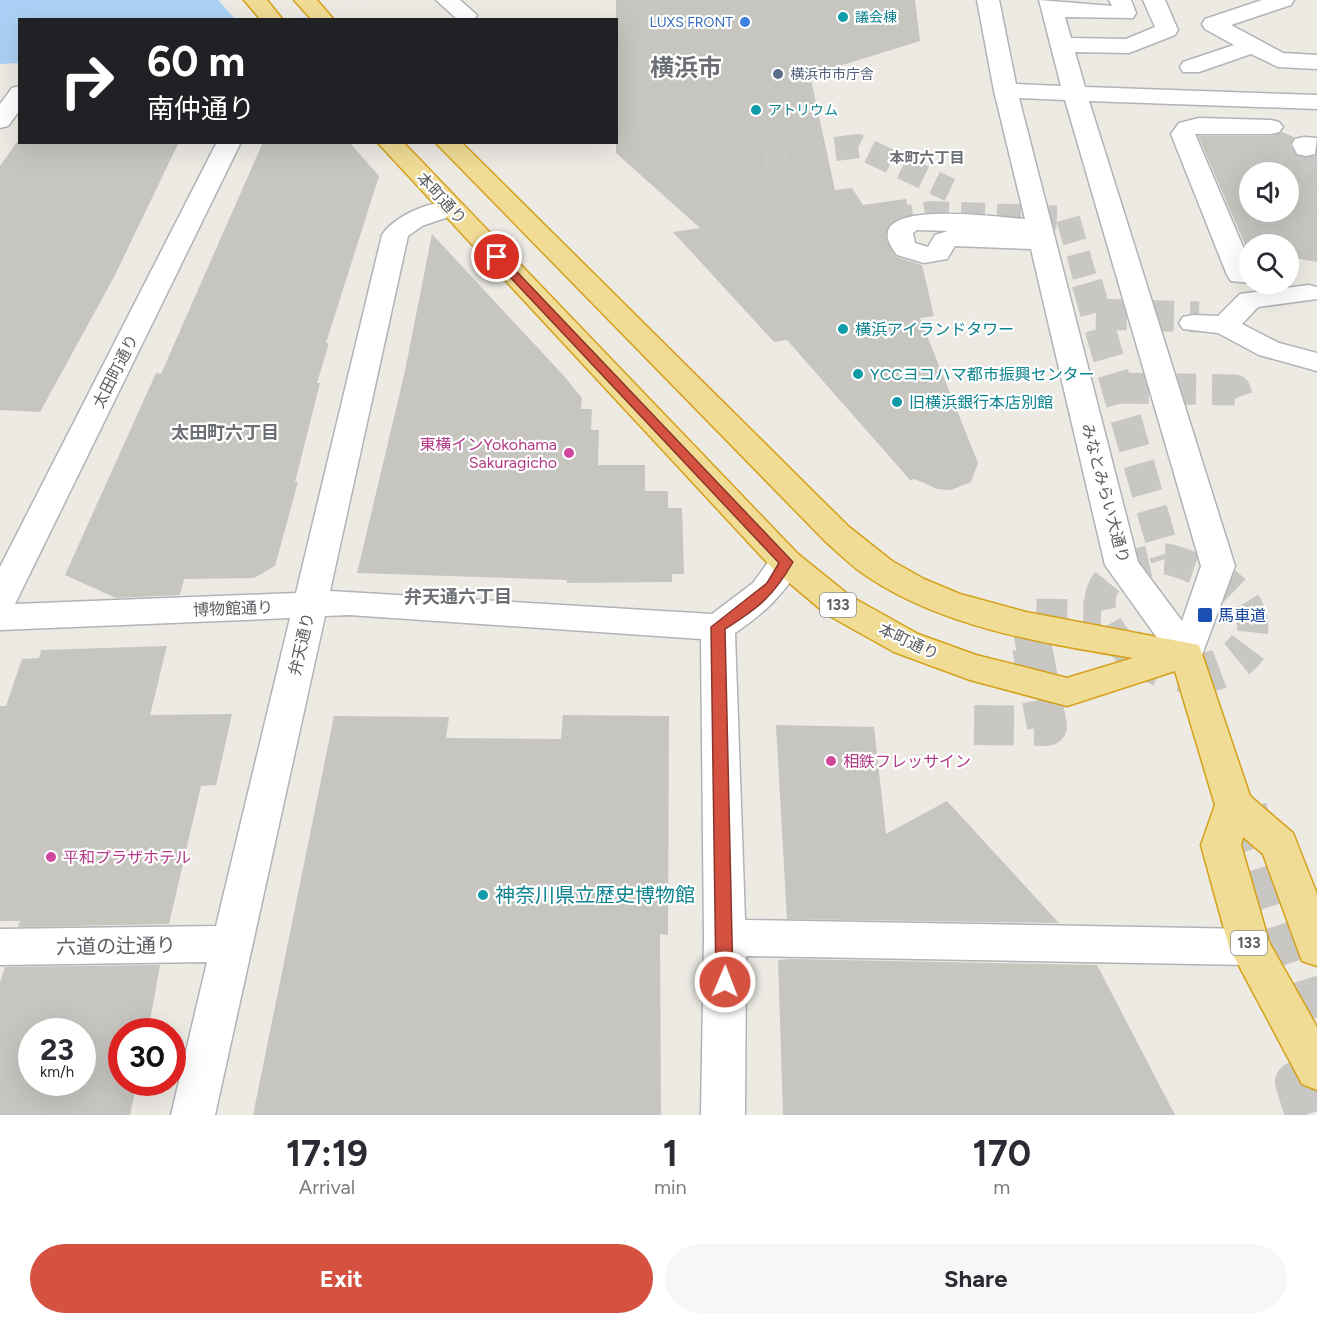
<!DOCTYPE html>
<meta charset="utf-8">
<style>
:root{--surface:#fff;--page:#f7f7f7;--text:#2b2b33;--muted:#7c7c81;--accent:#d55140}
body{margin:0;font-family:Figtree,"Noto Sans JP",sans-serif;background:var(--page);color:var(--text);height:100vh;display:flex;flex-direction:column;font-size:22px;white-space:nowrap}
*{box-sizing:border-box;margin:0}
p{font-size:20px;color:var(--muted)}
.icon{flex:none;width:33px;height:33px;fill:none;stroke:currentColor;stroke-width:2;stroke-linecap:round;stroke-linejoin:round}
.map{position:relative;height:1115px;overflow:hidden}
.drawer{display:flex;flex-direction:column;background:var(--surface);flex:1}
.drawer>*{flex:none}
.banner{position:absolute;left:18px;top:18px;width:600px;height:126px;border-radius:0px;box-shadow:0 6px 24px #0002;background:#202124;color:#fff;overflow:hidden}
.buttons{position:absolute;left:1239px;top:162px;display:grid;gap:12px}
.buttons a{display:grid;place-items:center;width:60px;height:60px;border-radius:50%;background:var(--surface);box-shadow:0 6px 24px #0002;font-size:30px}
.speed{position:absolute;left:18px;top:1018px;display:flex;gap:12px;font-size:30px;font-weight:700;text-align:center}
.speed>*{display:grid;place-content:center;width:78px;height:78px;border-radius:50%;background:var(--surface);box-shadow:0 6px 24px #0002;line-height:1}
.speed small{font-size:15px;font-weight:400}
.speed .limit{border:9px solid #d22;background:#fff;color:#111}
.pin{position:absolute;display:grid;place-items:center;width:51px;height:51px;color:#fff;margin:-26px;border:3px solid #fff;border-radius:50%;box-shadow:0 2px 6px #0007}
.me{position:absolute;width:66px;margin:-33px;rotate:1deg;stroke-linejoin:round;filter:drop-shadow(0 0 4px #0008)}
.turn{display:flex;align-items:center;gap:21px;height:126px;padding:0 30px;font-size:27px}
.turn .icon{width:78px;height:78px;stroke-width:2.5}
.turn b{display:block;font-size:42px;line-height:51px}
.eta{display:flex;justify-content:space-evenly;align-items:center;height:102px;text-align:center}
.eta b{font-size:36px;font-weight:700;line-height:42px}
.button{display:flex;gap:12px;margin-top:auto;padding:12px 30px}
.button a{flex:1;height:69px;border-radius:36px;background:var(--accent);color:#fff;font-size:24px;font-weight:700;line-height:69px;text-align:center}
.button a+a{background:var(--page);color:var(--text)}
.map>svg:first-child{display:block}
.water{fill:#aad1f5}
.pier{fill:#eceae3}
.building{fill:#c7c5c0;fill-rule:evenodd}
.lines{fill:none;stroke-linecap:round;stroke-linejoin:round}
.minor-tunnel-far2{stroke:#c8c7c3;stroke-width:24;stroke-dasharray:24 12;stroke-linecap:butt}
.minor-tunnel-far1{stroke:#c8c7c3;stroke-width:31;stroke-dasharray:31 16;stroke-linecap:butt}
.minor-tunnel{stroke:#c8c7c3;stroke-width:40;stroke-dasharray:40 20;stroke-linecap:butt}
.minor-casing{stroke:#b0b3b7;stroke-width:3}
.highway-casing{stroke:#d5a11a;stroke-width:3}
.minor{fill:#fff;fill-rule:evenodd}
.highway{fill:#f0dc95;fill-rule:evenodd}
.route{fill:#d55140;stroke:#8a352a;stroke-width:1.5}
.culture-dot{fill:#0f9aa8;stroke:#fff;stroke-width:2}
.shop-dot{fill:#3f7fe0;stroke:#fff;stroke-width:2}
.service-dot{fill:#5c6f8a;stroke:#fff;stroke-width:2}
.hotel-dot{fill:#d1479c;stroke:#fff;stroke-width:2}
.transit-dot{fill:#1a4fb4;stroke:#fff;stroke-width:2}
.labels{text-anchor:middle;stroke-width:4.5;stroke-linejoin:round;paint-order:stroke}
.far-culture-label{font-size:14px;fill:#0d838f;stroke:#fff;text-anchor:start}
.far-shop-label{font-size:14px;fill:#366cbe;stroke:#fff;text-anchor:end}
.far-service-label{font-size:14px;fill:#4e5e75;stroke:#fff;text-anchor:start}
.far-neighbourhood-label{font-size:15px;font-weight:bold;fill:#6c7074;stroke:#fff}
.shield{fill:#fff;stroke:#8c8e91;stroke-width:1.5}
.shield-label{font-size:15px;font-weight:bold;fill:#5b5e62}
.street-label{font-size:16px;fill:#5b5e62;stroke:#fff}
.culture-label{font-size:16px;fill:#0d838f;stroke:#fff;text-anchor:start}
.hotel-label{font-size:16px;fill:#b23c85;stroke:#fff;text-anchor:start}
.transit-label{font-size:16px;fill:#164399;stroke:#fff;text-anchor:start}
.neighbourhood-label{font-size:18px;font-weight:bold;fill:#6c7074;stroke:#fff}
.near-culture-label{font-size:20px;fill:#0d838f;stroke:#fff;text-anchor:start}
.near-street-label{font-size:20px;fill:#5b5e62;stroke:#fff}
.far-town-label{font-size:24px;font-weight:bold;fill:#6c7074;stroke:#fff}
</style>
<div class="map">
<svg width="1317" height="1115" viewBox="0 0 1317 1115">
<rect width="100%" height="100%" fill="#eceae3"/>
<path class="water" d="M 0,0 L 366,0 L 363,3 L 293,20 L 20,20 L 19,63 L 0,64 Z"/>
<path class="pier" d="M 218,0 L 364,0 L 367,3 L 295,19 L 235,19 Z"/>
<path class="building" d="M 616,0 L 915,0 L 920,41 L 810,75 L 835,190 L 852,188 L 863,205 L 906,199 L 910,215 L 892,222 L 886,237 L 896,257 L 922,265 L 934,316 L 920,318 L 978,463 L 971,482 L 951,490 L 937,489 L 915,479 L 910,480 L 787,340 L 774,342 L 673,232 L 700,228 L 616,153 Z
M 1282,132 L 1294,137 L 1290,145 L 1297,156 L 1306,158 L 1317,155 L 1317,262 L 1288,257 L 1288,244 L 1250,244 L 1250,250 L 1247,249 L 1198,136 L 1271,136 ZM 1250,172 L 1288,172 L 1288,212 L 1250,212 Z
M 17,142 L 179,142 L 114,277 L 40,412 L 0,410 L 0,166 Z
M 263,142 L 349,142 L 379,176 L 326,343 L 329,343 L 317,383 L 320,383 L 295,482 L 298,482 L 275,566 L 254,578 L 184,579 L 180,595 L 116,598 L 65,575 L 156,373 L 161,374 Z
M 432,234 L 564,376 L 582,398 L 581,409 L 592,409 L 591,430 L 599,430 L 598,465 L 645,465 L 645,491 L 668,491 L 668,508 L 682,508 L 684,574 L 672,574 L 672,582 L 567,583 L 567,580 L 357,573 L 405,371 Z
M 167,646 L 150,715 L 232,714 L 216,785 L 201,786 L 169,924 L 18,927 L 20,921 L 0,921 L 0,706 L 6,706 L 22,659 L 39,658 L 41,650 Z
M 563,715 L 669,716 L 668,935 L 660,934 L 661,1115 L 253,1115 L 334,716 L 449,717 L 446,738 L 561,739 Z
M 776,725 L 874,727 L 886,834 L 947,801 L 1059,923 L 787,919 Z
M 790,959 L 1097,965 L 1175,1115 L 783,1115 L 778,960 Z
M 160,965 L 148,1032 L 122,1032 L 122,1083 L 137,1083 L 130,1115 L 0,1115 L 0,983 L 5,967 ZM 32,1032 L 82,1032 L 82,1083 L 32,1083 Z"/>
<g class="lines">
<path class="minor-tunnel-far2" d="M 1306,149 L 1317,170
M 728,163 L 858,146 L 950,190
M 854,226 L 931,213 L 1068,218 L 1087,285"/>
<path class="minor-tunnel-far1" d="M 1087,283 L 1166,559
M 1096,314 L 1199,317
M 1118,388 L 1235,390 L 1241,407
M 1032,649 L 1025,614 L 1101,615
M 1127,649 C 1094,622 1086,580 1134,565 C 1143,562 1156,558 1166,559 C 1176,560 1187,566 1197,569 C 1216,575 1237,587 1247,606 C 1254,620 1256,636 1246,649"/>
<path class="minor-tunnel" d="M 1126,647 C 1162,675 1217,688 1248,647
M 974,725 L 1047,726 L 1032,647
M 1247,809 L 1317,1024
M 1305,1115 L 1295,1082 L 1317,1081"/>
<g class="minor-casing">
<path id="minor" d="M 436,0 L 460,0 L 477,15 L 474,20 L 458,20 Z
M 977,0 L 999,0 L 1016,84 L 1061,86 L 1039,0 L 1112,6 L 1109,0 L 1131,0 L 1136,13 L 1133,18 L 1065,17 L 1071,38 L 1126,39 L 1155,27 L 1143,0 L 1165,0 L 1178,30 L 1175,35 L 1129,53 L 1075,52 L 1085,87 L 1317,95 L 1317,109 L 1089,101 L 1235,566 L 1199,663 L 1187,667 L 1175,663 L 1105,565 L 1031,249 L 955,246 L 947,259 L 924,263 L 897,255 C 849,195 999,218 1025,219 L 994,91 ZM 1019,98 L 1065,100 L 1201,566 L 1182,621 L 1138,562 ZM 917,230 L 919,230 L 948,231 L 935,235 L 928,247 L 915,243 L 913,233 Z
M 1262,0 L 1294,0 L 1291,5 L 1231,25 L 1283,53 L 1317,55 L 1317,69 L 1278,67 L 1251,54 L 1199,72 L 1183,72 L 1180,67 L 1183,62 L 1234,45 L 1205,29 L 1202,24 L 1205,19 Z
M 20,86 L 20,110 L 8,126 L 0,128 L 0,104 L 12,88 Z
M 1199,118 L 1271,120 L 1279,122 L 1283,127 L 1279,132 L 1271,134 L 1195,134 L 1250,263 L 1250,283 L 1231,281 L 1227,275 L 1171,134 L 1179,123 Z
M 1304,137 L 1317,138 L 1315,154 L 1306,156 L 1297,154 L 1292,144 L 1295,139 Z
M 217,142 L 241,142 L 15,604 L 296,593 L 382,235 C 395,215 437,197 460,203 L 464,208 L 460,213 L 422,226 L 408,236 L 330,591 L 712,614 L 753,583 L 774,554 L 786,550 L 798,554 L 803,562 C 785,593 765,613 735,633 L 745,920 L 1250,929 L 1265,934 L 1271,947 L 1265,960 L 1250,965 L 746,956 L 745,1115 L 701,1115 L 704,938 L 701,639 L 349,615 L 325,616 L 215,1115 L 171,1115 L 207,962 L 0,965 L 0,929 L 216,926 L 290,618 L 0,630 L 0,567 Z
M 1309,285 L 1317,287 L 1317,299 L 1258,307 L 1242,324 L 1279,343 L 1317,353 L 1317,371 L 1259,355 L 1218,333 L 1183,329 L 1179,323 L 1183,317 L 1193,315 L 1218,316 L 1240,294 Z"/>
</g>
<g class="highway-casing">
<path id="highway" d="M 244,0 L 267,0 L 283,20 L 261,20 Z
M 294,0 L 317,0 L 334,20 L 312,20 Z
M 377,142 L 403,142 L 798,554 L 850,596 L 918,634 L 976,655 L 1067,678 L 1133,658 C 1043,643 945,628 868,577 C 852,567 840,554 826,542 L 435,142 L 461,142 L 848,526 L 892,561 L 924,579 L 960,594 L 1026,612 L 1199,645 L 1250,796 L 1293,833 L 1317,894 L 1317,966 L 1302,961 L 1263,854 L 1243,837 L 1241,845 L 1269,942 L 1317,1027 L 1317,1090 L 1302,1084 L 1229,947 L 1201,845 L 1215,805 L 1175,671 L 1067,706 L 970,680 L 894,652 L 826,614 L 774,570 Z"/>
</g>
<use href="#minor" class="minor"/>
<use href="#highway" class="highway"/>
</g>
<path class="route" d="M 493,255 L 501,255 L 793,562 C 773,597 758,608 725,629 L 733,982 L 731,987 L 725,990 L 719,987 L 716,982 L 711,627 L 767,583 L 779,563 L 493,259 Z"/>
<g class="culture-dot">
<circle cx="843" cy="17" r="6"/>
<circle cx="756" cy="110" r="6"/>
<circle cx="843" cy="329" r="6"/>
<circle cx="858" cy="374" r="6"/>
<circle cx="897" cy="402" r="6"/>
<circle cx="483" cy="895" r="6"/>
</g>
<circle class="shop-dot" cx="745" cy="22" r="6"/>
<circle class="service-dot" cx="778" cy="74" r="6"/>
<g class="hotel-dot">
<circle cx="569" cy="453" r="6"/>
<circle cx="831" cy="761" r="6"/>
<circle cx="51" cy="857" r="6"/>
</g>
<rect class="transit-dot" x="1197" y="607" width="16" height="16" rx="3"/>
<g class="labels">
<g class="far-culture-label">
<text x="855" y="22">議会棟</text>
<text x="768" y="115">アトリウム</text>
</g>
<g class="far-shop-label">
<text x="733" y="27">LUXS FRONT</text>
</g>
<g class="far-service-label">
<text x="790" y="79">横浜市市庁舎</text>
</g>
<g class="far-neighbourhood-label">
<text x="927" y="163">本町六丁目</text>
</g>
<g class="shield">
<rect x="820" y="593" width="36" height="24" rx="4.5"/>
<rect x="1231" y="931" width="36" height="24" rx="4.5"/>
</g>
<g class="shield-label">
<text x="838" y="610">133</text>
<text x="1249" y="948">133</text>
</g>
<g class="street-label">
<text transform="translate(442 198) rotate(47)" y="6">本町通り</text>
<text transform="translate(115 371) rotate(-63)" y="6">太田町通り</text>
<text transform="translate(1106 493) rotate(75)" y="6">みなとみらい大通り</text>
<text transform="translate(233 608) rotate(-2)" y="6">博物館通り</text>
<text transform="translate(909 641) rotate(25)" y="6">本町通り</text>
<text transform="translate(301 644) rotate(-77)" y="6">弁天通り</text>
</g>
<g class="culture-label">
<text x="855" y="335">横浜アイランドタワー</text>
<text x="870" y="380">YCCヨコハマ都市振興センター</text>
<text x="909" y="408">旧横浜銀行本店別館</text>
</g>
<g class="hotel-label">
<text x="557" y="450" text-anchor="end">東横インYokohama<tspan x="557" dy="18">Sakuragicho</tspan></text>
<text x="843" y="767">相鉄フレッサイン</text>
<text x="63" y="863">平和プラザホテル</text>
</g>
<g class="transit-label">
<text x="1218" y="621">馬車道</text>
</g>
<g class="neighbourhood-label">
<text x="225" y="439">太田町六丁目</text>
<text x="458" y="603">弁天通六丁目</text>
</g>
<g class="near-culture-label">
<text x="495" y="902">神奈川県立歴史博物館</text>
</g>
<g class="near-street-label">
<text transform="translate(116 946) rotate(-1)" y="7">六道の辻通り</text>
</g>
<g class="far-town-label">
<text x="686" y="76">横浜市</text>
</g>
</g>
</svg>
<div class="buttons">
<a><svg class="icon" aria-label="sound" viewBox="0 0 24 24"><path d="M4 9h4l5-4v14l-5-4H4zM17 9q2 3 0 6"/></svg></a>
<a><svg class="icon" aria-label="search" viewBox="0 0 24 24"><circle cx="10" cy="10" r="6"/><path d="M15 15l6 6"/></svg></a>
</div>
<div class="speed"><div>23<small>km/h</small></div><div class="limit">30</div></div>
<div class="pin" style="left:497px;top:257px;background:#d93025"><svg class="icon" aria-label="arrive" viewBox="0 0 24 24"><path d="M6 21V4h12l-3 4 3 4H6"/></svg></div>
<svg class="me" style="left:725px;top:982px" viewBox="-20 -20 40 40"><circle r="17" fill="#d55140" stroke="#fff" stroke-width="3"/><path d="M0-11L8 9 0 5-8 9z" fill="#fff"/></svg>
<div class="banner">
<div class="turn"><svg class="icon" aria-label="right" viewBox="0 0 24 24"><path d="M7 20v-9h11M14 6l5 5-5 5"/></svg><div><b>60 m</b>南仲通り</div></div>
</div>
</div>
<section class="drawer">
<div class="eta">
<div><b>17:19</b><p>Arrival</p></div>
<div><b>1</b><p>min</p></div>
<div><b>170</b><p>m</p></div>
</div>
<div class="button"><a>Exit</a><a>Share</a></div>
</section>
